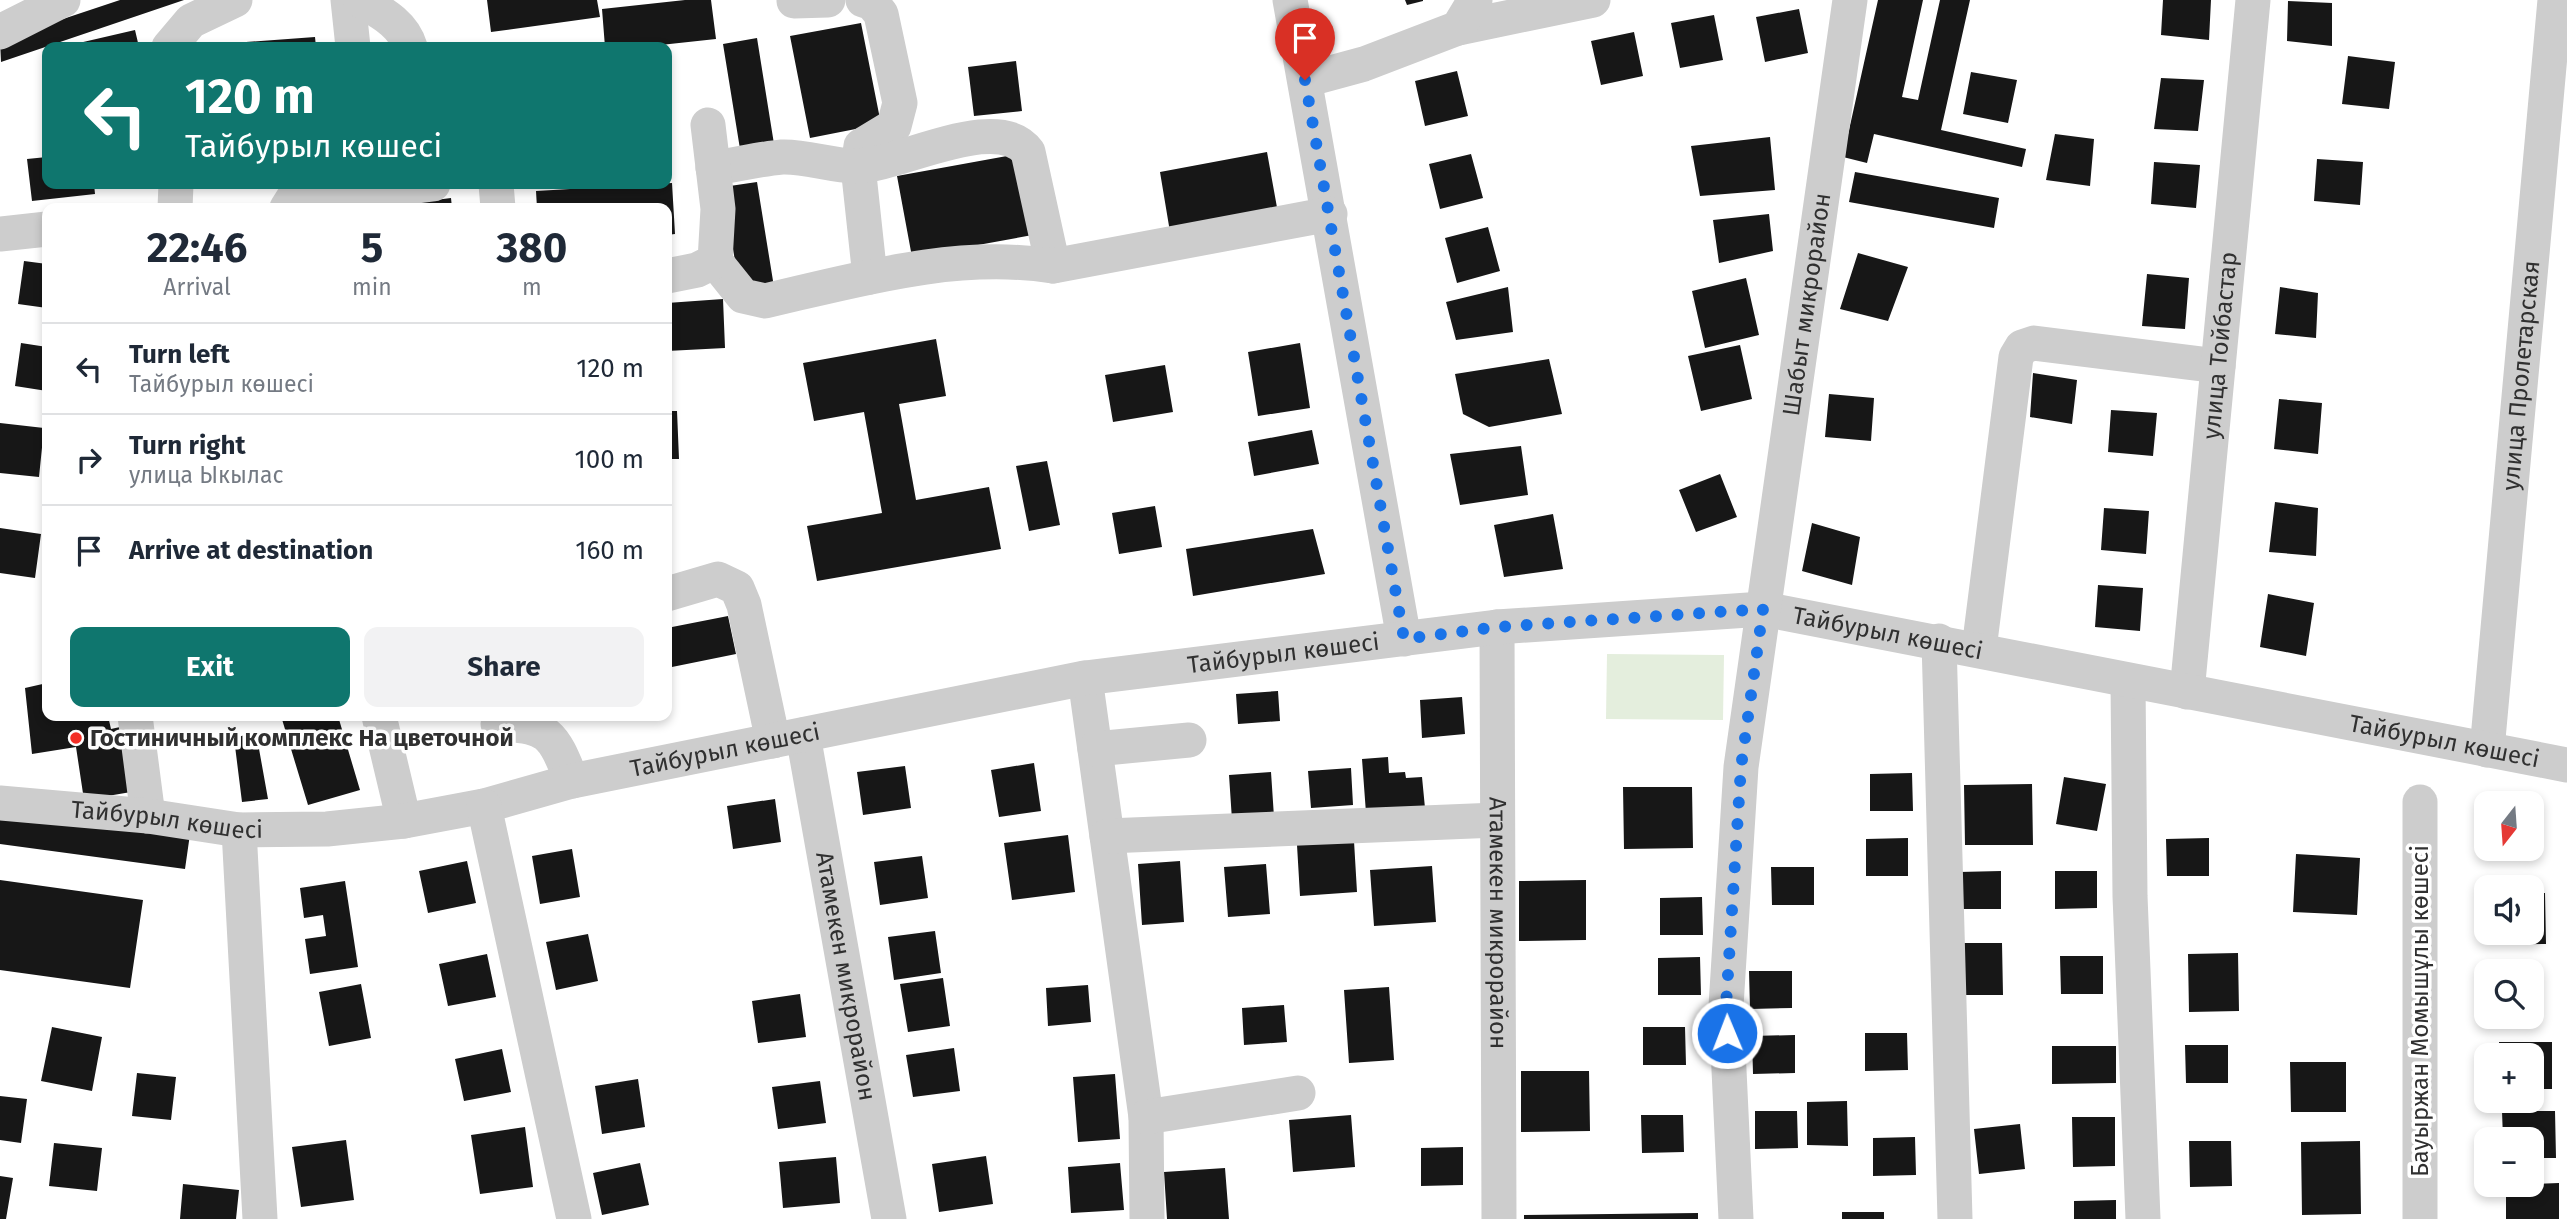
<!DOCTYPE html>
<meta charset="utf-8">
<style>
:root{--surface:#fff;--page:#f2f2f3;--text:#1f2937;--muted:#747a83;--line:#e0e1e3;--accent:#0f766e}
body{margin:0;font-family:"Fira Sans",sans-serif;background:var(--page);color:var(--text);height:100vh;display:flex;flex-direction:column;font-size:26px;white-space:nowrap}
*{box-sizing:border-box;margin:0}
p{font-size:23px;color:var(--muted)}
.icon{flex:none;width:38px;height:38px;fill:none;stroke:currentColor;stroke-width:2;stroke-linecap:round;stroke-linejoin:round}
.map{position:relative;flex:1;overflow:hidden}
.panel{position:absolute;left:42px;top:203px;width:630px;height:518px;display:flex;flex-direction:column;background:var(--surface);border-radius:14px;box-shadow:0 4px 10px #0003}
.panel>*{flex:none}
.guide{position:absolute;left:42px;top:42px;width:630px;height:147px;border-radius:14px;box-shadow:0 4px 10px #0003;background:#0f766e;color:#fff;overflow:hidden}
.needle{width:46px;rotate:197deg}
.fabs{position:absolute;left:2474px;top:791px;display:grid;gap:14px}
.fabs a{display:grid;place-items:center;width:70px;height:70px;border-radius:14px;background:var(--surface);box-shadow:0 4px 10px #0003;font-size:35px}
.pin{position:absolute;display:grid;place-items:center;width:60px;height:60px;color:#fff;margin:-72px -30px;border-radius:50% 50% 50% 0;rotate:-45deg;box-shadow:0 0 7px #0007}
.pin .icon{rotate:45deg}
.me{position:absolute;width:77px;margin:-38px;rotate:359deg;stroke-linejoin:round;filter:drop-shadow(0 0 5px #0008)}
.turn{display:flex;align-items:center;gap:24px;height:147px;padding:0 28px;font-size:32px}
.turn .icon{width:91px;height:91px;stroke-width:2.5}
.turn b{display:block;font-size:49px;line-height:60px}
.eta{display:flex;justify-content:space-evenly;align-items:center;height:119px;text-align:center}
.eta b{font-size:42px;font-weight:700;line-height:49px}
.action{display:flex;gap:14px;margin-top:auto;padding:14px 28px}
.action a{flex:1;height:80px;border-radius:14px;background:var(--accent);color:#fff;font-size:28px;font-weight:700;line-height:80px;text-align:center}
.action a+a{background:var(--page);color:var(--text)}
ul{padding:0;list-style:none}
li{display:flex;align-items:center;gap:21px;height:91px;padding:0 28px;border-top:2px solid var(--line)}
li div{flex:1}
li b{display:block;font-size:26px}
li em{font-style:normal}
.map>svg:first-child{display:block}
.green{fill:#e4eedd}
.building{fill:#171717}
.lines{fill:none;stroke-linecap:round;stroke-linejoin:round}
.minor{stroke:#cdcdcd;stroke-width:35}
.route{stroke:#1a73e8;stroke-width:12;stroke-dasharray:0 21.6}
.poi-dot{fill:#f32e26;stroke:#fff;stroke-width:2.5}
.labels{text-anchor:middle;stroke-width:7;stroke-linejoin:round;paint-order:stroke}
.street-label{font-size:24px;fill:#303030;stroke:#fff}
.poi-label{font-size:24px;font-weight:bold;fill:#303030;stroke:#fff;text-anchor:start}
</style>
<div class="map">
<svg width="2567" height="1219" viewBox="0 0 2567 1219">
<rect width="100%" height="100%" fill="#fff"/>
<path class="green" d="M 1607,654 L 1724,655 L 1723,720 L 1606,719 Z"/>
<path class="building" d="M 120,0 L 184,0 L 1,62 L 0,40 Z
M 487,0 L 597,0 L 600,17 L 491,32 Z
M 685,0 L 711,0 L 716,39 L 642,47 L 605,47 L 602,9 Z
M 1405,0 L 1423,0 L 1423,1 L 1407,5 Z
M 1878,0 L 1923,0 L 1902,97 L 1918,100 L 1940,0 L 1970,0 L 1941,130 L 2026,149 L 2022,167 L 1874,134 L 1867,163 L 1843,157 Z
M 2163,0 L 2211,0 L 2209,40 L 2161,35 Z
M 2288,1 L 2332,3 L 2332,46 L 2287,41 Z
M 1799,9 L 1808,53 L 1765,62 L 1756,17 Z
M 1714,15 L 1723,60 L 1680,68 L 1671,23 Z
M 861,23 L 881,124 L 810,138 L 790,36 Z
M 135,30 L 139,47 L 66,47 L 66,46 Z
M 1634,32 L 1643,76 L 1601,85 L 1591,41 Z
M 315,37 L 316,47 L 206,47 L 206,45 Z
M 757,38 L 774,144 L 740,149 L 723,44 Z
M 2348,56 L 2395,62 L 2389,109 L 2342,104 Z
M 1016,61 L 1022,111 L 974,116 L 968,67 Z
M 1457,71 L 1468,116 L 1425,126 L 1415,81 Z
M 1971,72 L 2017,80 L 2008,123 L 1963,114 Z
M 2161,78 L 2204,80 L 2198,131 L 2154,129 Z
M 2055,134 L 2094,139 L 2090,186 L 2046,180 Z
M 1770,137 L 1775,190 L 1700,196 L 1691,146 Z
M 1267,152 L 1278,213 L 1170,232 L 1160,172 Z
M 1023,153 L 1038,234 L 912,257 L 897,176 Z
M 1471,154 L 1483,198 L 1440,209 L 1429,164 Z
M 47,157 L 47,184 L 94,184 L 95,194 L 32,201 L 27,159 Z
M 2317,159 L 2363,162 L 2360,205 L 2314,201 Z
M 2154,162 L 2200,165 L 2196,208 L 2151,204 Z
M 1855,172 L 1999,198 L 1994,228 L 1849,202 Z
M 757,182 L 774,287 L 740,292 L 723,187 Z
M 672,183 L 675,234 L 667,235 L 667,208 L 537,208 L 536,191 Z
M 451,198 L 452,208 L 404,208 L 404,204 Z
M 1769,214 L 1773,251 L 1719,263 L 1713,220 Z
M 1488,227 L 1500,271 L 1457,283 L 1445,238 Z
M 1858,253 L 1908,267 L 1888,321 L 1840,309 Z
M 24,261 L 47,264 L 47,308 L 18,304 Z
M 2147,274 L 2189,278 L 2185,329 L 2142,326 Z
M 1746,278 L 1759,335 L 1705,348 L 1692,291 Z
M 1508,287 L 1513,332 L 1456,340 L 1446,302 Z
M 2280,287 L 2318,293 L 2316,338 L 2275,334 Z
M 723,299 L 725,348 L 667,351 L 667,303 Z
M 936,339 L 946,396 L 899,404 L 916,500 L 989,487 L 1001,549 L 817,581 L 807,526 L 882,513 L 864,412 L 814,421 L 803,363 Z
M 21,343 L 47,347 L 47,391 L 15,386 Z
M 1300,343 L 1310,408 L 1258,416 L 1248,352 Z
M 1740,345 L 1752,399 L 1701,411 L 1688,356 Z
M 1549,359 L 1562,414 L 1489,427 L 1463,414 L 1455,374 Z
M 1165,365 L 1173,412 L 1113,422 L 1105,375 Z
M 2033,373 L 2077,380 L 2072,424 L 2030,417 Z
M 1829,394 L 1874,398 L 1871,441 L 1825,437 Z
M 2279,399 L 2322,403 L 2318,454 L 2274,449 Z
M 2111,410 L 2157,413 L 2153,456 L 2108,452 Z
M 667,411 L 677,411 L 679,459 L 667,459 Z
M 0,423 L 44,428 L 39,477 L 0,473 Z
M 1312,430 L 1319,464 L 1254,476 L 1248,442 Z
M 1521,446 L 1528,495 L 1460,505 L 1450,454 Z
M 1047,461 L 1060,525 L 1029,531 L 1016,466 Z
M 1720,474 L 1737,517 L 1696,532 L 1679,490 Z
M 2275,502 L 2318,508 L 2316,556 L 2269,552 Z
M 1155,506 L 1162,547 L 1119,554 L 1112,513 Z
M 2104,508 L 2149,511 L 2146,554 L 2101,550 Z
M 1553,514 L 1563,569 L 1504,577 L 1494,525 Z
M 1812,523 L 1860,537 L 1852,585 L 1802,571 Z
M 0,528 L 41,534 L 35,578 L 0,573 Z
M 1313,529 L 1325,574 L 1193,596 L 1186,549 Z
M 2098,585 L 2143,588 L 2140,631 L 2095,627 Z
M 2268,594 L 2314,603 L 2306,656 L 2260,647 Z
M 728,616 L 736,654 L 667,668 L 667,628 Z
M 47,683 L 47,716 L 108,716 L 111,729 L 120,727 L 131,792 L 84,800 L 76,747 L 32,754 L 25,688 Z
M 1278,691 L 1280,721 L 1238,724 L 1236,694 Z
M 1462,697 L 1465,734 L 1422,738 L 1420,700 Z
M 281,716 L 338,716 L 360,790 L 308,805 Z
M 256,732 L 268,799 L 242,802 L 234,738 Z
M 1388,757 L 1389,773 L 1405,772 L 1406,778 L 1422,777 L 1425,808 L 1366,813 L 1362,759 Z
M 1034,763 L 1041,811 L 999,817 L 991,770 Z
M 905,766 L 911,808 L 863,815 L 857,772 Z
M 1351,768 L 1353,805 L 1311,808 L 1308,771 Z
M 1271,772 L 1274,817 L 1232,820 L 1229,775 Z
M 1912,773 L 1913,811 L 1870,811 L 1870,774 Z
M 2064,777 L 2106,784 L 2097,831 L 2056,824 Z
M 2032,784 L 2033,845 L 1965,845 L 1964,785 Z
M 1623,787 L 1692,787 L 1693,848 L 1624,849 Z
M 775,799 L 781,842 L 733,849 L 727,806 Z
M 0,811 L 190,834 L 185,869 L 0,844 Z
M 1068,835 L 1075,892 L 1012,900 L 1004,843 Z
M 1908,838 L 1908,876 L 1866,876 L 1866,839 Z
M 2209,838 L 2209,876 L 2167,876 L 2166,839 Z
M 1354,841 L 1357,892 L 1300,896 L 1297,845 Z
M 572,849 L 580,897 L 540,904 L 532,856 Z
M 2296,854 L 2360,858 L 2357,915 L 2293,912 Z
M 922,856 L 928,898 L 880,905 L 874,862 Z
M 467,861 L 476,903 L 428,913 L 419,871 Z
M 1180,861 L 1184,922 L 1142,925 L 1138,864 Z
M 1266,864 L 1270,914 L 1228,917 L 1224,867 Z
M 1432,866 L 1436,922 L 1374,926 L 1370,870 Z
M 1771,867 L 1814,867 L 1814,905 L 1772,905 Z
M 2001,871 L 2001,909 L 1959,909 L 1959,872 Z
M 2055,871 L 2097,871 L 2097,908 L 2055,909 Z
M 0,880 L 143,900 L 130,988 L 0,970 Z
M 1586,880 L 1586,940 L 1519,941 L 1519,881 Z
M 345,881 L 358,967 L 310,974 L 305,939 L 326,936 L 323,915 L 304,918 L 300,888 Z
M 2532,893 L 2545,893 L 2546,944 L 2493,945 L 2493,933 L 2532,933 Z
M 1702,897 L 1703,935 L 1660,935 L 1660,898 Z
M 935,931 L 941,973 L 894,980 L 888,937 Z
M 588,934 L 598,981 L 556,990 L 546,942 Z
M 1960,943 L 2002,943 L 2003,995 L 1960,995 Z
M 2238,953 L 2239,1011 L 2189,1012 L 2188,954 Z
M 487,954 L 496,997 L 448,1006 L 439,964 Z
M 2060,956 L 2103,956 L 2103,994 L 2061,994 Z
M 1700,957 L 1701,995 L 1658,995 L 1658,958 Z
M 1749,971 L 1792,971 L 1792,1008 L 1750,1009 Z
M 943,978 L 950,1026 L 908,1032 L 900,984 Z
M 361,984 L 371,1038 L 329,1046 L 319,992 Z
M 1088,985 L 1091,1022 L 1048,1026 L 1046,988 Z
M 1389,987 L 1394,1060 L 1349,1063 L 1344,990 Z
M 800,994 L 806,1037 L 758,1043 L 752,1001 Z
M 1284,1005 L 1287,1042 L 1244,1045 L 1242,1008 Z
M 52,1027 L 102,1037 L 92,1091 L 41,1081 Z
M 1643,1027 L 1685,1027 L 1686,1065 L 1643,1065 Z
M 1865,1033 L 1907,1033 L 1908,1070 L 1865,1071 Z
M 1795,1035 L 1795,1073 L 1753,1074 L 1752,1036 Z
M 2499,1042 L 2552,1042 L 2552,1089 L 2532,1089 L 2532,1055 L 2499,1055 Z
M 2185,1045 L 2228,1045 L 2228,1083 L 2186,1083 Z
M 2052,1046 L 2116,1046 L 2116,1083 L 2052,1084 Z
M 954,1048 L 960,1091 L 913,1097 L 906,1055 Z
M 502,1049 L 511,1092 L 464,1101 L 455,1059 Z
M 2290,1062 L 2346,1062 L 2346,1112 L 2291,1112 Z
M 1521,1071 L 1589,1071 L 1590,1131 L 1521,1132 Z
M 137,1073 L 176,1077 L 171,1120 L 132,1116 Z
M 1115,1074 L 1120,1139 L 1078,1142 L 1073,1077 Z
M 638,1079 L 645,1127 L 602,1134 L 595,1086 Z
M 820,1081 L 826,1123 L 778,1129 L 772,1087 Z
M 0,1096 L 27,1099 L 21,1143 L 0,1140 Z
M 1847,1101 L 1848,1146 L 1807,1145 L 1807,1102 Z
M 1755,1111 L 1797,1111 L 1798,1148 L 1755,1149 Z
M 2502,1111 L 2555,1111 L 2556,1158 L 2532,1158 L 2532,1139 L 2503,1139 Z
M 1351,1115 L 1355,1167 L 1293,1172 L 1289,1120 Z
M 1641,1115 L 1683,1115 L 1684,1152 L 1642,1153 Z
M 2072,1117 L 2115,1117 L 2115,1166 L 2073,1167 Z
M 2020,1124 L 2025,1169 L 1979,1174 L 1974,1129 Z
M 525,1127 L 533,1187 L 480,1194 L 471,1135 Z
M 1915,1137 L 1916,1175 L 1873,1176 L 1873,1138 Z
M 346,1140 L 354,1200 L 301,1207 L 292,1147 Z
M 2189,1141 L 2231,1141 L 2232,1186 L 2190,1187 Z
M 2360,1141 L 2361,1214 L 2302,1215 L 2301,1142 Z
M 54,1143 L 102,1148 L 97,1191 L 49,1186 Z
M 1463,1147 L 1463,1185 L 1421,1186 L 1421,1148 Z
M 986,1156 L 993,1204 L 939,1212 L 932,1164 Z
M 836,1157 L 840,1203 L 783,1208 L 779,1162 Z
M 640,1163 L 649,1205 L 602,1215 L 593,1173 Z
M 1120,1163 L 1124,1210 L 1071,1213 L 1068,1167 Z
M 1225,1168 L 1229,1219 L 1167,1219 L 1164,1172 Z
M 0,1176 L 13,1178 L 6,1219 L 0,1219 Z
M 2559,1183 L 2559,1219 L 2506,1219 L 2506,1185 Z
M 183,1184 L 239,1190 L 236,1219 L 180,1219 Z
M 2116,1200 L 2116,1219 L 2074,1219 L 2074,1201 Z
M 1842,1212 L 1884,1212 L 1884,1219 L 1842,1219 Z
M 1698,1213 L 1698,1219 L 1524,1219 L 1524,1215 Z"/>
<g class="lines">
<g class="minor">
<path d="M 348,0 L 353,47"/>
<path d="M 360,0 C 380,12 403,23 410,47"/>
<path d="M 863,0 L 872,3 L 881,14 L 900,103 L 894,126 L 861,146 L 858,166 L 870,277"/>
<path d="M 1290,0 L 1404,639"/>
<path d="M 794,1 L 828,0"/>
<path d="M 1458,28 L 1593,0"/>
<path d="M 0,32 L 63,0"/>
<path d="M 169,47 L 191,21 L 235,0"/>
<path d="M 1305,80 L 1364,64 L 1458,28 L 1475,0"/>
<path d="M 713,168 C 736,165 759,159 782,157 C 806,156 831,166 856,166 C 899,166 998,110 1028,152 L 1053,266"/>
<path d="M 376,184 L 378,191 L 433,184"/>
<path d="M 496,184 L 498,208"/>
<path d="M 175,208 L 176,184"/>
<path d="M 287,208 L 294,197 L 378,191 L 381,208"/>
<path d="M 0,234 L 47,229"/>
<path d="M 715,261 L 743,296 L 765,301 C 860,279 956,251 1053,266 L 1330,214"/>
<path d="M 667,276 L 697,270 L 715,261 L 718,209 L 708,125"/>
<path d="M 667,594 L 718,579 L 737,588 L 744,605 L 773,741"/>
<path id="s1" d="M 1497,627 L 1499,1219"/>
<path d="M 1939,641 L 1955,1219"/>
<path d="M 1979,649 L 2016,357 L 2022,347 L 2034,343 L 2218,366"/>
<path d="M 1085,678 L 1146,1117 L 1147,1219"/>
<path d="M 2128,681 L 2130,896 L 2143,1219"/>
<path id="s2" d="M 2187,692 L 2253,0"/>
<path d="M 135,716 L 148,816"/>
<path d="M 379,716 L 404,821"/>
<path d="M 498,724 C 550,725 553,735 572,781"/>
<path id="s3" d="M 803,735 L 889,1219"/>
<path d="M 1095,749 L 1189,740"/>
<path id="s4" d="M 2487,750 L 2555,0"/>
<path id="s5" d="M 0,803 L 148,816 L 239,830 L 327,829 L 404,821 L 484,806 L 572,781 L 1085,678 L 1497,627 L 1763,609 L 2567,765"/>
<path d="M 484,806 L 574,1219"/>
<path d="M 239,830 L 260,1219"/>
<path d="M 1107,836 L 1497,820"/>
<path d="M 1146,1117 L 1298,1093"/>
<path id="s6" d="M 1736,1219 L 1726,1006 L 1741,767 L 1850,0"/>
<path d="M 2420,1219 L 2420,802"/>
</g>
</g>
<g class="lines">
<path class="route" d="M 1305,80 L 1404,639 L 1497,627 L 1763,609 L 1741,767 L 1726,1006 L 1727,1033"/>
</g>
<circle class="poi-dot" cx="76" cy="738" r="7"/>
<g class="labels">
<g class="street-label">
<text dy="8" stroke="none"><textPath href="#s6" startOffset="920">Шабыт микрорайон</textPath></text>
<text dy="8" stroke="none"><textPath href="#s2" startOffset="348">улица Тойбастар</textPath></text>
<text dy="8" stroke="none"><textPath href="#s4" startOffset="376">улица Пролетарская</textPath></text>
<text dy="8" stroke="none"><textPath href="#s5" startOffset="1911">Тайбурыл көшесі</textPath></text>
<text dy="8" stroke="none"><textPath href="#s5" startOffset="1302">Тайбурыл көшесі</textPath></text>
<text dy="8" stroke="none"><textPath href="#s5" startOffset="2478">Тайбурыл көшесі</textPath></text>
<text dy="8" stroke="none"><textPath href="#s5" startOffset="735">Тайбурыл көшесі</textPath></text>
<text dy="8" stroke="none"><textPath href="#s5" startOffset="168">Тайбурыл көшесі</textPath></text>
<text dy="8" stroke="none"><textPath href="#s1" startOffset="296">Атамекен микрорайон</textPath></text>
<text dy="8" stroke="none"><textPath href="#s3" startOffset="245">Атамекен микрорайон</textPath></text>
<text transform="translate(2420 1011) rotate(-90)" y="8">Бауыржан Момышұлы көшесі</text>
</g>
<g class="poi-label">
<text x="90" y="746">Гостиничный комплекс На цветочной</text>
</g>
</g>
</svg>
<div class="fabs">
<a><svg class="needle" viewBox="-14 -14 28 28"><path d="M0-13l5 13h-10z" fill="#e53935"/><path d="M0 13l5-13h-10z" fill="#747a83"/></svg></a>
<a><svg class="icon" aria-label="sound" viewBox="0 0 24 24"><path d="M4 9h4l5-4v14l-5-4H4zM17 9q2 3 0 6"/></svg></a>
<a><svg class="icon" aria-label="search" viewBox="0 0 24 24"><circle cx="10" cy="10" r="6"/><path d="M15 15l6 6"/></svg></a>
<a>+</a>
<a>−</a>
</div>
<div class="pin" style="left:1305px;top:80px;background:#d93025"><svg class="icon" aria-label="arrive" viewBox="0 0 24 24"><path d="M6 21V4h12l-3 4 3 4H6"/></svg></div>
<svg class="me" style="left:1727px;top:1033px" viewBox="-20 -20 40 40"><circle r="17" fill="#1a73e8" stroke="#fff" stroke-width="3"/><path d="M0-11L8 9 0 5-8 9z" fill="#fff"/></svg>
<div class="guide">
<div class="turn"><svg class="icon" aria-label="left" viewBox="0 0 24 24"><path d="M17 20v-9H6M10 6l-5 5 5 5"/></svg><div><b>120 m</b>Тайбурыл көшесі</div></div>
</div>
<section class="panel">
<div class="eta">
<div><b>22:46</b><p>Arrival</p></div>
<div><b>5</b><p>min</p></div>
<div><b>380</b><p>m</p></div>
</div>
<ul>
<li><svg class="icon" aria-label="left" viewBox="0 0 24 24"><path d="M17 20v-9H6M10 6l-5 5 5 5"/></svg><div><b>Turn left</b><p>Тайбурыл көшесі</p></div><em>120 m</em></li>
<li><svg class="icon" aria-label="right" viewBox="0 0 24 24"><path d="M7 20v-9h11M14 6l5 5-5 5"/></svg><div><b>Turn right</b><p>улица Ыкылас</p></div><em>100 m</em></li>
<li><svg class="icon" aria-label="arrive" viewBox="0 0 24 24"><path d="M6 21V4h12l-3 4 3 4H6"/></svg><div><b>Arrive at destination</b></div><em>160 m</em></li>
</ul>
<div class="action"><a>Exit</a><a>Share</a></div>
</section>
</div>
